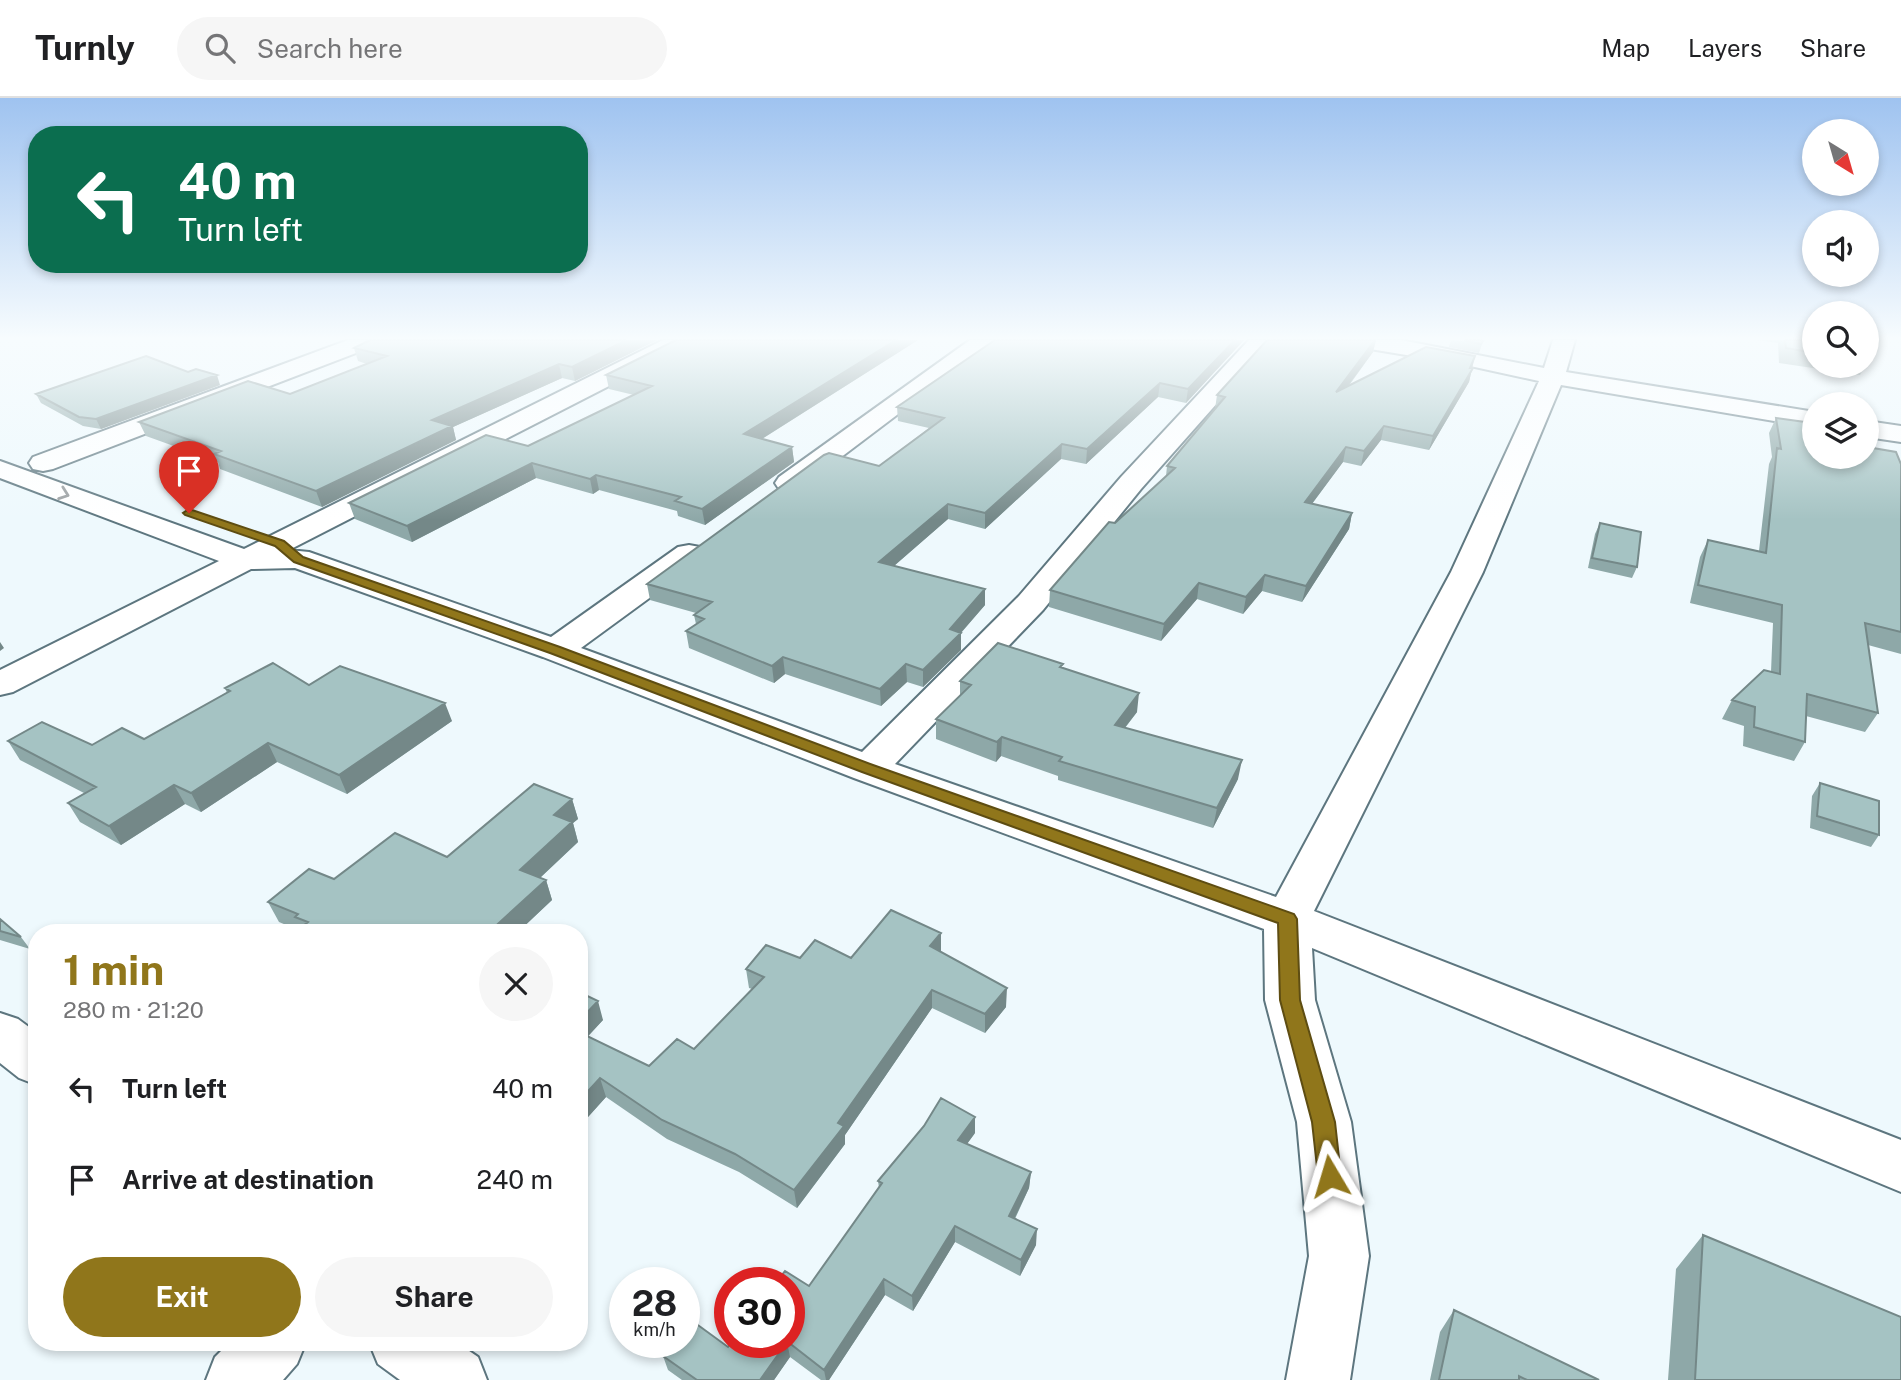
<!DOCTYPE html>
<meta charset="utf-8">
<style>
:root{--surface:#fff;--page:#f6f6f6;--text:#202124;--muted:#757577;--line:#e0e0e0;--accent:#90761b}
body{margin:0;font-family:"Public Sans",sans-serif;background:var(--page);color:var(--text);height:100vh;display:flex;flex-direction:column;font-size:26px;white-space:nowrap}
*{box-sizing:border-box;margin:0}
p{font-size:23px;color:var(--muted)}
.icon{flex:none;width:38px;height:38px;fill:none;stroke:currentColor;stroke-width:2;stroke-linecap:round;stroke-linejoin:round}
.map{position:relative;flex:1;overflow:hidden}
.side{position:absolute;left:28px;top:826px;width:560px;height:427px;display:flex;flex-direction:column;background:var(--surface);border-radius:28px;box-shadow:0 4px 10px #0003}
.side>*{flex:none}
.top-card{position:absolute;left:28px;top:28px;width:560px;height:147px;border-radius:28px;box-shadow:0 4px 10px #0003;background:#0b6e4f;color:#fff;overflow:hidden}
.needle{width:46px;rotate:143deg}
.buttons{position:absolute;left:1802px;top:21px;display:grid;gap:14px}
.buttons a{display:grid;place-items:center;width:77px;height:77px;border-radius:50%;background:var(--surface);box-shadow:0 4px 10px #0003;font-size:35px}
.speed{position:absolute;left:609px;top:1169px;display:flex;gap:14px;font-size:35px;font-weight:700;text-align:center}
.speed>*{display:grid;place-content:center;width:91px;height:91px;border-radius:50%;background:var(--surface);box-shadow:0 4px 10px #0003;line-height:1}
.speed small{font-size:18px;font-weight:400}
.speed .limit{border:10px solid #d22;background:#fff;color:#111}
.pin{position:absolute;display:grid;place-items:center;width:60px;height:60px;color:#fff;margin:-72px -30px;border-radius:50% 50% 50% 0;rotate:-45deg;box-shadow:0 0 7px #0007}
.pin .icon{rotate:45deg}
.me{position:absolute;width:77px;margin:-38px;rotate:353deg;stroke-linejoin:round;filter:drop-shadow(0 0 5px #0008)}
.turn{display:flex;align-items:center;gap:24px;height:147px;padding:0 35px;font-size:32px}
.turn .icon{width:91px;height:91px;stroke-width:2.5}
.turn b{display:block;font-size:49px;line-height:60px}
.round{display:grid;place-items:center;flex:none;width:74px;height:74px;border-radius:37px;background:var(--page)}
.head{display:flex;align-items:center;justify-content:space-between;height:119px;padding:0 35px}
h1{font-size:42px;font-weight:700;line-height:52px;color:var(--accent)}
.action{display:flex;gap:14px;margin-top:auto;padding:14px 35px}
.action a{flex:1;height:80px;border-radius:42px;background:var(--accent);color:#fff;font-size:28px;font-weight:700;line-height:80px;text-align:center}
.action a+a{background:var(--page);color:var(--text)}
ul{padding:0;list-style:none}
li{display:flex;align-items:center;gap:21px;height:91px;padding:0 35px}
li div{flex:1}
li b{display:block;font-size:26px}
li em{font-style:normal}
header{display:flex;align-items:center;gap:42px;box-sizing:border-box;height:98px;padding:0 35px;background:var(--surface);border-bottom:2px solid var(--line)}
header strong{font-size:33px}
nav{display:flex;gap:38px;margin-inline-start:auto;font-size:24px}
.search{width:490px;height:63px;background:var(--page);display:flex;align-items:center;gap:18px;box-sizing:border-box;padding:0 24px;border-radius:38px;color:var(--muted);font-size:26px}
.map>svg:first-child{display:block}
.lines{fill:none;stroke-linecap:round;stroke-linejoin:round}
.minor-casing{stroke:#5d767f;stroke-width:4}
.minor{fill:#fff;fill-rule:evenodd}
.wall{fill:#8ea8a8}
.shaded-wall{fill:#748888}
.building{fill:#a5c3c3;stroke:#748888;stroke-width:2}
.oneway{stroke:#9a9fa1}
.route{fill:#90761b;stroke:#5e4d12;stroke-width:2}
</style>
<header>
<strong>Turnly</strong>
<div class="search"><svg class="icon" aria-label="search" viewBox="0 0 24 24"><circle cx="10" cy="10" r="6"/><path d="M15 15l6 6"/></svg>Search here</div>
<nav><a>Map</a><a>Layers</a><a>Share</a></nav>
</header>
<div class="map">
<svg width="1901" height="1282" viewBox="0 0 1901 1282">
<rect width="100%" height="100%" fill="#eef9fd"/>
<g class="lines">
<g class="minor-casing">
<path id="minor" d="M 348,242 L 380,242 L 377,247 L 53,371 L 43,373 L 33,371 L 29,365 L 33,359 Z
M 663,242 L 692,242 L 689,247 L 289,452 L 309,454 L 551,539 L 678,449 L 689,447 L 700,449 L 704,456 L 700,463 L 581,550 L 862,654 L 1019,498 L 1121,379 L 1249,242 L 1273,242 L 1141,391 L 1043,512 L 895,666 L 1276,799 L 1451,474 L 1539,283 L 1461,266 L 1358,249 L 1350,247 L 1347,242 L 1401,242 L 1544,270 L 1553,242 L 1575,242 L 1566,274 L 1815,314 L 1815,330 L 1561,287 L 1483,474 L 1314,813 L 1901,1042 L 1901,1094 L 1312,850 L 1315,902 L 1351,1024 L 1369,1158 L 1350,1282 L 1286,1282 L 1309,1158 L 1297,1024 L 1265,902 L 1264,831 L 854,680 L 543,559 L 295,470 L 251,471 L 13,594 L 0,597 L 0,572 L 219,463 L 0,380 L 0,363 L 244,451 Z
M 970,242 L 996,242 L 799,391 L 789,393 L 779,391 L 775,385 L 779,379 Z
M 1867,323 L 1901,328 L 1901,344 L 1867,339 Z
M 0,915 L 18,921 L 37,935 L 37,987 L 19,980 L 0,965 Z
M 230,1244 L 306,1244 L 297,1266 L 283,1282 L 206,1282 L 215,1259 Z
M 369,1244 L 456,1244 L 478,1259 L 487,1282 L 400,1282 L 378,1266 Z"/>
</g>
<use href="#minor" class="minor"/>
</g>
<path class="wall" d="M 369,242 L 657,242 L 575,283 L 562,280 L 453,329 L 456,342 L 322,409 L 220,371 L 218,364 L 146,338 L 139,324 L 290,296 L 367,266 L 358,263 L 354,250 Z
M 676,242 L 918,242 L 762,341 L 792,349 L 794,364 L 705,427 L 678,418 L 677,413 L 599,392 L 593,396 L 536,380 L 412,444 L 355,421 L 349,405 L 528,348 L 634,297 L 609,291 L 606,277 Z
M 995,242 L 1244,242 L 1186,305 L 1158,299 L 1086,366 L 1061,361 L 985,431 L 948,421 L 894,468 L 985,507 L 961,535 L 961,552 L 923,589 L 907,584 L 881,608 L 785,576 L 774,585 L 689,550 L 686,533 L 696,526 L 694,517 L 696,515 L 650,502 L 647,486 L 879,368 L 929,330 L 898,323 L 897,309 Z
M 1376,242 L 1373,254 L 1348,289 L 1472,270 L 1469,284 L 1429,352 L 1381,342 L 1361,368 L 1343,364 L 1312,406 L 1352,415 L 1349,431 L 1302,504 L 1262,493 L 1243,516 L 1197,501 L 1161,543 L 1049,509 L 1050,492 L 1115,425 L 1166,378 L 1167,368 L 1215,311 L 1217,297 Z
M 1451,242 L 1483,243 L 1479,255 L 1449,249 Z
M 1757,242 L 1815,242 L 1815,268 L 1865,268 L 1860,277 L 1779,265 L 1778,245 Z
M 1867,242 L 1881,242 L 1878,247 L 1867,246 Z
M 220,287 L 101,331 L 83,328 L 41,305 L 36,296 Z
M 1776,320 L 1815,359 L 1901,366 L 1901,556 L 1868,547 L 1878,615 L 1865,634 L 1806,618 L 1805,644 L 1794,663 L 1743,648 L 1744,628 L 1722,621 L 1732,602 L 1771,574 L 1773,525 L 1690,505 L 1700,459 L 1708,442 L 1759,453 L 1769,366 L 1772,359 L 1769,335 Z
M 1600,425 L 1637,469 L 1632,480 L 1588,470 L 1595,436 Z
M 1063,570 L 1137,614 L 1125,630 L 1238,681 L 1213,730 L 1058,682 L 1058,678 L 1001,658 L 996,664 L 936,641 L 936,621 L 960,598 L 960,583 Z
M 309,587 L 452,623 L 347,696 L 277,664 L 201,714 L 185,706 L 121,747 L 80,724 L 68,705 L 84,695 L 20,662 L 8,643 L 92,647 L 144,641 L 227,595 L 225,590 Z
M 1820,685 L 1879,737 L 1871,749 L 1810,730 L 1812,698 Z
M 572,701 L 578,721 L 573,725 L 578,744 L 540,780 L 546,782 L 552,802 L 517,835 L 294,835 L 298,832 L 279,824 L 268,804 L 334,781 L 447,759 Z
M 0,821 L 21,839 L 30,851 L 0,842 Z
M 941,854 L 1006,909 L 985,935 L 932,910 L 845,1037 L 845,1046 L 797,1110 L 739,1074 L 667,1041 L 606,999 L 579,1029 L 579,894 L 603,922 L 588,938 L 649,968 L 694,951 L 752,891 L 749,890 L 746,871 L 800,860 L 851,860 Z
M 975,1035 L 967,1046 L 1031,1074 L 1029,1090 L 1015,1121 L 1036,1147 L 1020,1178 L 955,1144 L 913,1213 L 885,1197 L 829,1282 L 821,1282 L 790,1259 L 774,1282 L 682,1282 L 668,1272 L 663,1258 L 728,1249 L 809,1188 L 879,1090 L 878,1083 Z
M 1703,1137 L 1901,1282 L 1668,1282 L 1676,1171 Z
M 1454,1212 L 1599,1282 L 1430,1282 L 1440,1234 Z"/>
<path class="shaded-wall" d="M 627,242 L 657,242 L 575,283 L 572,269 Z
M 896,242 L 918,242 L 746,351 L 744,336 Z
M 1235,242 L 1244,242 L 1186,305 L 1188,291 Z
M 1376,242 L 1373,254 L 1333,308 L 1336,294 Z
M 1475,258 L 1469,284 L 1429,352 L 1433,338 Z
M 559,266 L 562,280 L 453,329 L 456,342 L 322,409 L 316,393 L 432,322 Z
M 217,277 L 220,287 L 101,331 L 96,321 Z
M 1160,285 L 1158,299 L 1086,366 L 1087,351 Z
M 1384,328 L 1381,342 L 1361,368 L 1364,353 Z
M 1062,346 L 1061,361 L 985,431 L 985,415 Z
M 792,349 L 794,364 L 705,427 L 702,411 Z
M 1346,349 L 1343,364 L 1302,419 L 1305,404 Z
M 532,365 L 536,380 L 412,444 L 407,428 Z
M 596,377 L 599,392 L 593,396 L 590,381 Z
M 948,406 L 948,421 L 880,480 L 879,464 Z
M 1352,415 L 1349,431 L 1302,504 L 1306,488 Z
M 1265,477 L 1262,493 L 1243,516 L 1246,499 Z
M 1199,485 L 1197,501 L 1161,543 L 1164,526 Z
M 985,491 L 985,507 L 958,538 L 961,535 L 961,552 L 923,589 L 923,572 L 950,531 Z
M 0,544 L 4,550 L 0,553 Z
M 783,559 L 785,576 L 774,585 L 772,568 Z
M 906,566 L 907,584 L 881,608 L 880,591 Z
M 1139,595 L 1137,614 L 1112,646 L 1115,627 Z
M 445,605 L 452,623 L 347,696 L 339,677 Z
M 1002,639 L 1001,658 L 996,664 L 997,644 Z
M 268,645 L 277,664 L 201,714 L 191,695 Z
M 1242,662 L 1238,681 L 1213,730 L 1217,710 Z
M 174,687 L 185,706 L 121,747 L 109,728 Z
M 572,701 L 578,721 L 573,725 L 578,744 L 527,792 L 520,772 L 554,717 Z
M 546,782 L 552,802 L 517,835 L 488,835 Z
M 941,835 L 941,854 L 930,848 Z
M 1007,890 L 1006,909 L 985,935 L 985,916 Z
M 932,892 L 932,910 L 845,1037 L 845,1046 L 797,1110 L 794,1092 L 838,1025 Z
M 598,903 L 603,922 L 579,948 L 579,923 Z
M 600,980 L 606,999 L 579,1029 L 579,1003 Z
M 975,1019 L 975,1035 L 958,1058 L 958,1042 Z
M 1031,1074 L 1029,1090 L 1008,1134 L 1009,1118 Z
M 955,1128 L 955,1144 L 913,1213 L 912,1198 Z
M 1037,1131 L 1036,1147 L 1020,1178 L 1021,1162 Z
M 884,1181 L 885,1197 L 829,1282 L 826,1282 L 824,1272 Z
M 787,1244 L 790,1259 L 774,1282 L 760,1282 Z"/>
<path class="building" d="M 370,242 L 627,242 L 572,269 L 559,266 L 432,322 L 452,328 L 316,393 L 214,356 L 221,353 L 139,324 L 248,283 L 290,296 L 387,258 L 354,250 Z
M 676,242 L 896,242 L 744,336 L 792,349 L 702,411 L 675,403 L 681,399 L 596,377 L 590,381 L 532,365 L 407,428 L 349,405 L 486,337 L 528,348 L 652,288 L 606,277 Z
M 995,242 L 1235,242 L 1188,291 L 1160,285 L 1087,351 L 1062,346 L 985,415 L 948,406 L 879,464 L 985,491 L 950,531 L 961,535 L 923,572 L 906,566 L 880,591 L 783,559 L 772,568 L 686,533 L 704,521 L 694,517 L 712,504 L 647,486 L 824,357 L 829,355 L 879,368 L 944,320 L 897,309 Z
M 1267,242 L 1375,242 L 1336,294 L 1426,249 L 1475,258 L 1470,270 L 1473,270 L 1433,338 L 1384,328 L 1364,353 L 1346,349 L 1305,404 L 1352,415 L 1306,488 L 1265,477 L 1246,499 L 1199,485 L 1164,526 L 1050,492 L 1109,424 L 1115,425 L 1175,370 L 1167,368 L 1225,299 L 1217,297 Z
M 1464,242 L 1481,242 L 1483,243 L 1481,246 Z
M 1785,242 L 1815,242 L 1815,255 L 1786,250 Z
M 146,258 L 188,274 L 196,271 L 217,277 L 96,321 L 79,319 L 36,296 Z
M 1776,320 L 1812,325 L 1815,337 L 1815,359 L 1867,359 L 1867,349 L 1896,354 L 1901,366 L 1901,534 L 1865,525 L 1878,615 L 1807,596 L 1805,644 L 1754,629 L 1755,609 L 1732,602 L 1764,572 L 1780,576 L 1782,507 L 1698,487 L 1708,442 L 1766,455 L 1777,350 L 1781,351 Z
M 1600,425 L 1641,434 L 1637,469 L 1592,460 Z
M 998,545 L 1063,566 L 1060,569 L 1139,595 L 1115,627 L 1242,662 L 1217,710 L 1059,663 L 1062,659 L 1002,639 L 997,644 L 936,621 L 971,587 L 960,583 Z
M 273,565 L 309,587 L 340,568 L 445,605 L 339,677 L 268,645 L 191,695 L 174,687 L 109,728 L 68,705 L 96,689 L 8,643 L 42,624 L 92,647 L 122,630 L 144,641 L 230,593 L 225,590 Z
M 1820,685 L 1879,703 L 1879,737 L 1817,718 Z
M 534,686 L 572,701 L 554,717 L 572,724 L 520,772 L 546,782 L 488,835 L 294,835 L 308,824 L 295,819 L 298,816 L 268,804 L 309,771 L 334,781 L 395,735 L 447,759 Z
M 891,812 L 941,835 L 930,848 L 1007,890 L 985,916 L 932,892 L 838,1025 L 844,1028 L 794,1092 L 735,1056 L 662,1022 L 600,980 L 579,1003 L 579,934 L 649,968 L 677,941 L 694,951 L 764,879 L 746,871 L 766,847 L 800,860 L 815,842 L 851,860 Z
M 0,821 L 21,839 L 0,833 Z
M 579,894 L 598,903 L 579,923 Z
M 941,1000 L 975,1019 L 958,1042 L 1031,1074 L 1009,1118 L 1037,1131 L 1021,1162 L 955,1128 L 912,1198 L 884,1181 L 824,1272 L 788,1244 L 789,1244 L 789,1185 L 776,1185 L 785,1173 L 809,1188 L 882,1085 L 878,1083 L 924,1028 Z
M 1703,1137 L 1901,1219 L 1901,1282 L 1695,1282 Z
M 1454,1212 L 1599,1282 L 1527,1282 L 1519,1278 L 1519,1282 L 1439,1282 Z
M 691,1222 L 728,1249 L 732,1244 L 787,1244 L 760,1282 L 697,1282 L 663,1258 L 673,1244 L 684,1244 L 684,1230 Z"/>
<defs><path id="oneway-chevron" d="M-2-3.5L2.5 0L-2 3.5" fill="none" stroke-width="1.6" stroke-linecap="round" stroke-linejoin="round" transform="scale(1.75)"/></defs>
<use class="oneway" href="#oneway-chevron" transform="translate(64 396) rotate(20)"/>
<linearGradient id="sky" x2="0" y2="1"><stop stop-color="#9fc3f0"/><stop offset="0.57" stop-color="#f7fcfe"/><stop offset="1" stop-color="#f7fcfe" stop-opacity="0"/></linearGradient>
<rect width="1901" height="422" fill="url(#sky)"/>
<path class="route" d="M 189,411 L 284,443 L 303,459 L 560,549 L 873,667 L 1294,816 L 1297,821 L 1300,902 L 1335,1024 L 1341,1078 L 1338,1085 L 1330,1088 L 1322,1085 L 1318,1078 L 1312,1024 L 1280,902 L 1278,825 L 862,674 L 550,555 L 294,464 L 275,448 L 185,417 L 183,415 Z"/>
</svg>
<div class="buttons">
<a><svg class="needle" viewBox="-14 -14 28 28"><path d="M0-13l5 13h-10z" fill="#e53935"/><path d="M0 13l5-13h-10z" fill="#757577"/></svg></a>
<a><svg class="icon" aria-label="sound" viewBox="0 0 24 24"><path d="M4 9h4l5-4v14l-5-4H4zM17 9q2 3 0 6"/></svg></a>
<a><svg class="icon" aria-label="search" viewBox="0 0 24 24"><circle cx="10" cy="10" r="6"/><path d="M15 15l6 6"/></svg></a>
<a><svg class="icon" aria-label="layers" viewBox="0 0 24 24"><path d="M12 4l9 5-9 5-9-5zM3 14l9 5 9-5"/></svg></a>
</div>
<div class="speed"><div>28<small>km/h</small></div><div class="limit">30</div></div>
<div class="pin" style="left:189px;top:415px;background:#d93025"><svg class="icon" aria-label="arrive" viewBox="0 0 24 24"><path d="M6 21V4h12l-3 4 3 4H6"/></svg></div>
<svg class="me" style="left:1330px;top:1078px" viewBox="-20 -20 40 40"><path d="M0-17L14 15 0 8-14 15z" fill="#90761b" stroke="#fff" stroke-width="4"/></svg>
<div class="top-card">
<div class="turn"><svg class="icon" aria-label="left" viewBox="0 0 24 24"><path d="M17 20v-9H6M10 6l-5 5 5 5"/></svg><div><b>40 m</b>Turn left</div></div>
</div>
<section class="side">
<div class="head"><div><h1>1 min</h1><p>280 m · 21:20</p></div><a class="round"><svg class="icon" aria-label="close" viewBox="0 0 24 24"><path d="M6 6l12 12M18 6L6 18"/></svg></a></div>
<ul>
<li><svg class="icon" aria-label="left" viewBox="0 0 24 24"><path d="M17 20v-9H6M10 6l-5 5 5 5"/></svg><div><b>Turn left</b></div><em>40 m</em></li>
<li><svg class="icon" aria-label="arrive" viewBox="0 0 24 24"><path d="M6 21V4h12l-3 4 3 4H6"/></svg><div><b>Arrive at destination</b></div><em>240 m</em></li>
</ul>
<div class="action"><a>Exit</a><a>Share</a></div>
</section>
</div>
